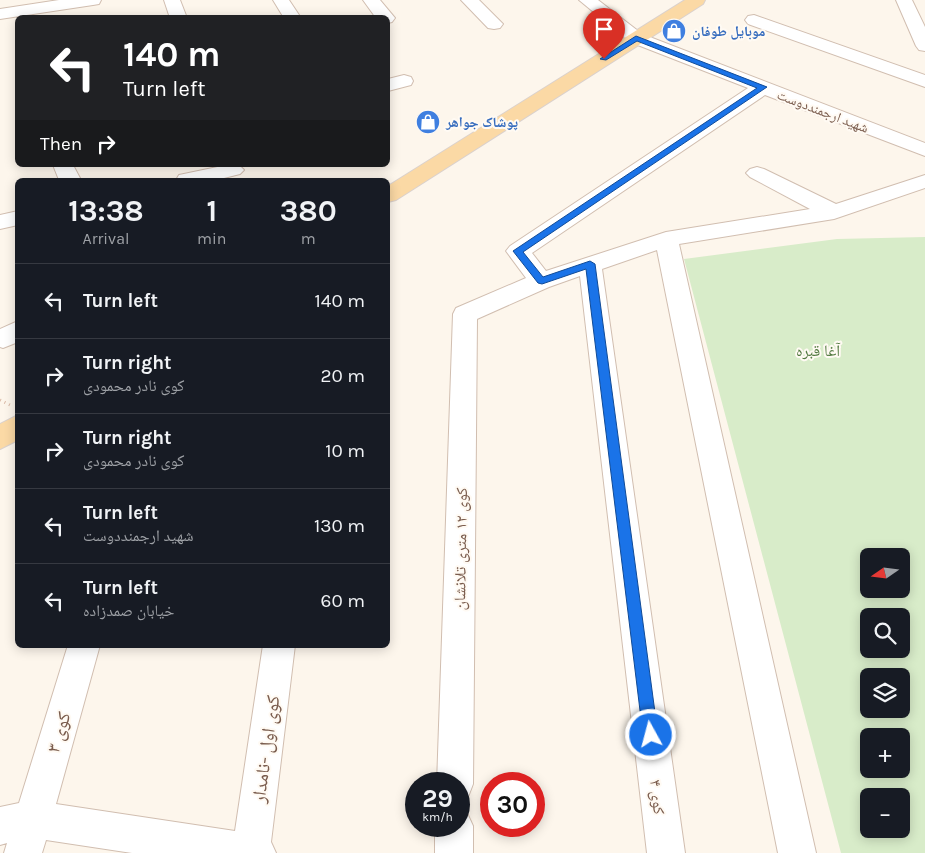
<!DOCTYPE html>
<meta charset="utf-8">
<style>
:root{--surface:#171b24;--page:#20242c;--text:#f1f3f6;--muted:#9ea1a6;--line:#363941}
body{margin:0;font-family:Karla,"Noto Naskh Arabic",sans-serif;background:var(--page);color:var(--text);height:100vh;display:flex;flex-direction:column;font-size:19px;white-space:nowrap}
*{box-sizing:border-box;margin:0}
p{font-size:16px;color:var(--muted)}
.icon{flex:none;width:28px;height:28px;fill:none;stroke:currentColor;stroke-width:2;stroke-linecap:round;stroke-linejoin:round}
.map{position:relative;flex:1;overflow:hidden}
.side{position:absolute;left:15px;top:178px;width:375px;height:470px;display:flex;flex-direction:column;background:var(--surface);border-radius:8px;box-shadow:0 2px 12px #0003}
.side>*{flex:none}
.top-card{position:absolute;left:15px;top:15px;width:375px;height:152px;border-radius:8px;box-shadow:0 2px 12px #0003;background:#202124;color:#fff;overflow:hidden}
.needle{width:32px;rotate:256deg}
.controls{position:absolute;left:860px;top:548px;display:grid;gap:10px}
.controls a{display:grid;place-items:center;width:50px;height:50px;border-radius:8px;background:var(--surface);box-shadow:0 2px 12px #0003;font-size:25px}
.speed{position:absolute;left:405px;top:772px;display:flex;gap:10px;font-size:25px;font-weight:700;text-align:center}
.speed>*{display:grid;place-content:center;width:65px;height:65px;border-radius:50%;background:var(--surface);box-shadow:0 2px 12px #0003;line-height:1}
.speed small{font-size:12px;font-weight:400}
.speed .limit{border:8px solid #d22;background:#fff;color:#111}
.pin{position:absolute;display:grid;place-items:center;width:42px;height:42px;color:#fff;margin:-51px -21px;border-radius:50% 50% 50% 0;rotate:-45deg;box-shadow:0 0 5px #0007}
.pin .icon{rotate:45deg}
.me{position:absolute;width:55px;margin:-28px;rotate:353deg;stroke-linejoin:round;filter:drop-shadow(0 0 4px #0008)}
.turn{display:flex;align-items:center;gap:18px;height:105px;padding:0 25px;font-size:22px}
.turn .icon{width:65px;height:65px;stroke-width:2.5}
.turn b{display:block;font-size:35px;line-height:42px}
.then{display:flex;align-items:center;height:48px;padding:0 25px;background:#0003;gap:10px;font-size:19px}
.eta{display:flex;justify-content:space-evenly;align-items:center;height:85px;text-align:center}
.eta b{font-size:30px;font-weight:700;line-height:35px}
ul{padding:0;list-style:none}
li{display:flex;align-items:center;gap:15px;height:75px;padding:0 25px;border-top:1px solid var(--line)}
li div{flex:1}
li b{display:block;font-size:19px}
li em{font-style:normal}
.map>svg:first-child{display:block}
.green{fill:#d8ecc9;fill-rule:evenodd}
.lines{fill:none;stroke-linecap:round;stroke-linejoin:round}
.minor-casing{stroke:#d1beb0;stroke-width:2}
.major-casing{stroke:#dad1cd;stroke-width:2}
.path{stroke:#d9b8a5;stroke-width:3;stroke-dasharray:1 4;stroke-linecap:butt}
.minor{fill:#fff;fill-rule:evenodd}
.major{fill:#fbd9a5;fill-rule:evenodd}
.route{fill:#1a73e8;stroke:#114b97}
.labels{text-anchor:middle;stroke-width:4;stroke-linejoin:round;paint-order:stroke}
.far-shop-label{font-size:14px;font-weight:bold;fill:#366cbe;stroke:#fffaf3;text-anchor:start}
.far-street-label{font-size:14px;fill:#7a5c4d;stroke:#fffaf3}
.park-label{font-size:16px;fill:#537a41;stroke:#fffaf3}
.street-label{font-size:16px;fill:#7a5c4d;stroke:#fffaf3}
.near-street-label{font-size:19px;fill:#7a5c4d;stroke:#fffaf3}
</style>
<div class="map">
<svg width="925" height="853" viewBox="0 0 925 853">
<rect width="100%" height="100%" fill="#fdf6ec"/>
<path class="green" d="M 925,237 L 925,853 L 841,853 L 684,259 L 837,239 ZM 901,556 L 901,589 L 869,589 L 869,556 ZM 901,616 L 901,649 L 869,649 L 869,616 ZM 869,676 L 901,676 L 901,709 L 869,709 ZM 869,736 L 901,736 L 901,769 L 869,769 ZM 901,796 L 901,829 L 869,829 L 869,796 Z"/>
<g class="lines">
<g class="minor-casing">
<path id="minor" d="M 59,0 L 101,0 L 99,4 L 93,5 L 0,19 L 0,9 Z
M 164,0 L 180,0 L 187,18 L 170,18 Z
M 273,0 L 289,0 L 301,18 L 284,18 Z
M 363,0 L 380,0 L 395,18 L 392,22 L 388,23 L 388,18 L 376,18 Z
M 461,0 L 479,0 L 503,24 L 500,28 L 494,29 L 488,28 Z
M 579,0 L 598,0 L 642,34 L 925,143 L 925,156 L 765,95 L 532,253 L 546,271 L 666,232 L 810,209 L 750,177 L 746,173 L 750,169 L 757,167 L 764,169 L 836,204 L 925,175 L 925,188 L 834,219 L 679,244 L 816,853 L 778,853 L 657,250 L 602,269 L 685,853 L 647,853 L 580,276 L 549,287 L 477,319 L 473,784 L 468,797 L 459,801 L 459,784 L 437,784 L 453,314 L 456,308 L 526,278 L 506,251 L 510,246 L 748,88 L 630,42 Z
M 896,0 L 912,0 L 925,27 L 925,51 L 919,50 L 916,46 Z
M 754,15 L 925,75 L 925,87 L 748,24 L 745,20 L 748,16 Z
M 404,75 L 411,77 L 413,81 L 411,85 L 388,91 L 388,79 Z
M 53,165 L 73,165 L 81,180 L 59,180 Z
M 227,165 L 240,166 L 244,170 L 240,174 L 216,180 L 176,180 L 179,175 Z
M 18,211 L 18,225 L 0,229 L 0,215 Z
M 18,321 L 18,342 L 3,348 L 0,347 L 0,329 Z
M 68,645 L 100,645 L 56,804 L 235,831 L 263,645 L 295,645 L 271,842 L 276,853 L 132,853 L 46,840 L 42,853 L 4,853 L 7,843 L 0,845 L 0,807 L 19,803 Z
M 459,809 L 467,813 L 473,826 L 473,853 L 435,853 L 435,826 L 459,826 Z"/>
</g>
<g class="major-casing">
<path id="major" d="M 685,0 L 705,0 L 703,4 L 396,200 L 388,202 L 388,186 Z
M 18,415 L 18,440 L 0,449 L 0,424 Z"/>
</g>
<path class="path" d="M 0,400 L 10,405"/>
<use href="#minor" class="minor"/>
<use href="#major" class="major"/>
</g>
<path class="route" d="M 636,36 L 767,87 L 523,252 L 543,277 L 590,261 L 595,264 L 658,735 L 656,740 L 651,743 L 645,740 L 643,735 L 586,269 L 542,284 L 538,283 L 513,251 L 757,88 L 637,41 L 606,60 L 600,59 Z"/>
<defs>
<g id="shop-disc" transform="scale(1.25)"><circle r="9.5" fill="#3f7fe0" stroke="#fffaf3"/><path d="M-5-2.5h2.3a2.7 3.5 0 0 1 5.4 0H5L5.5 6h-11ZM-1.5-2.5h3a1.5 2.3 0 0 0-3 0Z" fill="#fff"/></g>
</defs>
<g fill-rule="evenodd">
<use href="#shop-disc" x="674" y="31"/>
<use href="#shop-disc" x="428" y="122"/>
</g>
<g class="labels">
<g class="far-shop-label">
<text x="692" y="36">موبایل طوفان</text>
<text x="446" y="127">پوشاک جواهر</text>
</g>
<g class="far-street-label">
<text transform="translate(823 111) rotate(21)" y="5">شهید ارجمنددوست</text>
</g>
<g class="park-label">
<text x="818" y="356">آغا قبره</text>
</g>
<g class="street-label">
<text transform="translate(460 549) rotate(-89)" y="6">کوی ۱۲ متری تلانشان</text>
<text transform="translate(658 797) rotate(83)" y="6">کوی ۴</text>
</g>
<g class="near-street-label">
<text transform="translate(58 732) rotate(-73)" y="7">کوی ۳</text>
<text transform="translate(265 749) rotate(-82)" y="7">کوی اول -نامدار</text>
</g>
</g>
</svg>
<div class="controls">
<a><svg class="needle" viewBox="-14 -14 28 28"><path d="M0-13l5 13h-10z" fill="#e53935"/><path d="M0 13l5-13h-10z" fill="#9ea1a6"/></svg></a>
<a><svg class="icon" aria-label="search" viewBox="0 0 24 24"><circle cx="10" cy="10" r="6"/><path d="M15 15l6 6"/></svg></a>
<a><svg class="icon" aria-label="layers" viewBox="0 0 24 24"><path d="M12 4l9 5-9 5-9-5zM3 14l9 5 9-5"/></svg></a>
<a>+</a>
<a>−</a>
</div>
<div class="speed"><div>29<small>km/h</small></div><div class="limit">30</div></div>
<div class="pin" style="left:604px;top:59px;background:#d93025"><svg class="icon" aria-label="arrive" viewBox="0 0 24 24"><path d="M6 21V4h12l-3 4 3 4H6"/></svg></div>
<svg class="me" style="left:651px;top:735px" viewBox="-20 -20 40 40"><circle r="17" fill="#1a73e8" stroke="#fff" stroke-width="3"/><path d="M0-11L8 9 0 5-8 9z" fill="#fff"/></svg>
<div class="top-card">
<div class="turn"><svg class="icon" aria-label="left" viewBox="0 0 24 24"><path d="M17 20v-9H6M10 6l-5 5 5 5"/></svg><div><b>140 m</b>Turn left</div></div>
<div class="then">Then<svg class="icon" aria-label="right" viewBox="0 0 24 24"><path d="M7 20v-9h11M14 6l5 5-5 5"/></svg></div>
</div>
<section class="side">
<div class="eta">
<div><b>13:38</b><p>Arrival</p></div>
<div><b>1</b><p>min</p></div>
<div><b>380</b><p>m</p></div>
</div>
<ul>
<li><svg class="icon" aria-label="left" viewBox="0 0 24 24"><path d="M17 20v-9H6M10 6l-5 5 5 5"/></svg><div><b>Turn left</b></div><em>140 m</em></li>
<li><svg class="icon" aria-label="right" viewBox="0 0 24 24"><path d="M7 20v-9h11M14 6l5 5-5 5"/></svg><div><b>Turn right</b><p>کوی نادر محمودی</p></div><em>20 m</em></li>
<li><svg class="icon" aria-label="right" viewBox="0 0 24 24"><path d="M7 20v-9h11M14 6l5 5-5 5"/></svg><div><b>Turn right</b><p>کوی نادر محمودی</p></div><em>10 m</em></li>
<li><svg class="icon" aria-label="left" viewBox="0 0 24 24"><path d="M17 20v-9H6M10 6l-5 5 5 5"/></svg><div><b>Turn left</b><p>شهید ارجمنددوست</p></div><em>130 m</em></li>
<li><svg class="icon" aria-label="left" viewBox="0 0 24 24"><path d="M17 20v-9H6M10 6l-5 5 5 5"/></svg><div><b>Turn left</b><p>خیابان صمدزاده</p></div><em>60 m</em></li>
</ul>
</section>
</div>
